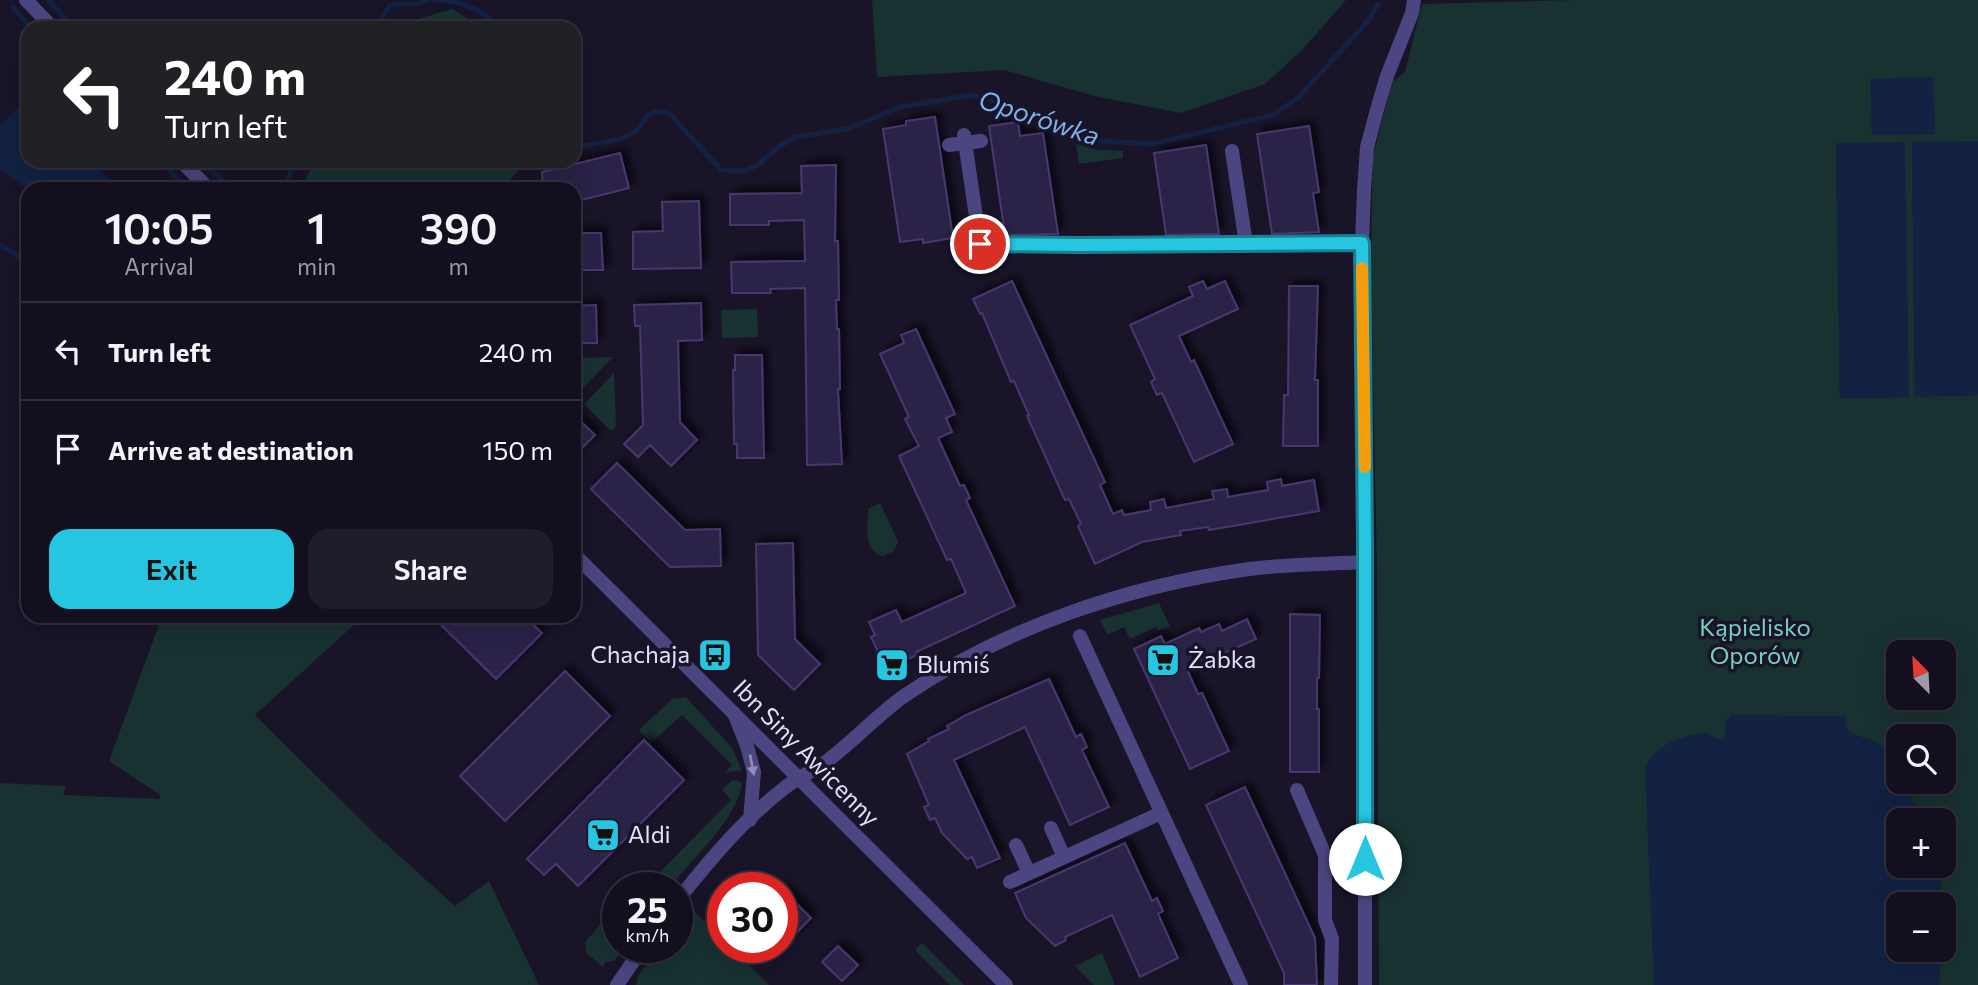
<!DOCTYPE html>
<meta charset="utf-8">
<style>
:root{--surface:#130f1e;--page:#201d2b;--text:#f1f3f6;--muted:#9d9ca4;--line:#322f3c;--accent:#26c5e0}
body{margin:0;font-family:Commissioner,sans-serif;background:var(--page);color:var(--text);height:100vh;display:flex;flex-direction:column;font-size:26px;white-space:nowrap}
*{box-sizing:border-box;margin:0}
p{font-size:23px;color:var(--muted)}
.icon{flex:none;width:38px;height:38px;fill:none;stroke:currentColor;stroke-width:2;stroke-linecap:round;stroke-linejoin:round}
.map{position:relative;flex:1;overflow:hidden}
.side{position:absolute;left:21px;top:182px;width:560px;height:441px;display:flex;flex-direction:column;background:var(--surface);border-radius:21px;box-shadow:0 7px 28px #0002,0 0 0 2px var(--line)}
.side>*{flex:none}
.banner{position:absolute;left:21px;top:21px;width:560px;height:147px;border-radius:21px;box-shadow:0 7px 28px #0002,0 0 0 2px var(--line);background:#202124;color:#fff;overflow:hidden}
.needle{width:46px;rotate:336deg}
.buttons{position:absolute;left:1886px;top:640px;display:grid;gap:14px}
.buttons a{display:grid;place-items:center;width:70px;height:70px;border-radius:14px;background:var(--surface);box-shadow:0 7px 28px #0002,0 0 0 2px var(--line);font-size:35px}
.speed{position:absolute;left:602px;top:872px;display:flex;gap:14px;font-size:35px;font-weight:700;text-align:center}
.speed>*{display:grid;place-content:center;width:91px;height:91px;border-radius:50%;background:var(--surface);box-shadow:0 7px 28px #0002,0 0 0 2px var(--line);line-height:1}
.speed small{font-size:18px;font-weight:400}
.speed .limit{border:10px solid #d22;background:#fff;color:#111}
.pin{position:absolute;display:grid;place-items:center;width:60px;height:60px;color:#fff;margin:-30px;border:4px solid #fff;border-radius:50%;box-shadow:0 2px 7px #0007}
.me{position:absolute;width:77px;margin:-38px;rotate:0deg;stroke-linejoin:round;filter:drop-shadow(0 0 5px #0008)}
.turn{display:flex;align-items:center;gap:24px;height:147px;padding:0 28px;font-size:32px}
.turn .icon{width:91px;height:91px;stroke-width:2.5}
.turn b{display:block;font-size:49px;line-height:60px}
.eta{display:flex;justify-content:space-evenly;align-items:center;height:119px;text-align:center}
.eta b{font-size:42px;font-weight:600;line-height:49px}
.action{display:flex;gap:14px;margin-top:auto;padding:14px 28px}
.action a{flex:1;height:80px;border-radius:21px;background:var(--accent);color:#111;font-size:28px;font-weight:600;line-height:80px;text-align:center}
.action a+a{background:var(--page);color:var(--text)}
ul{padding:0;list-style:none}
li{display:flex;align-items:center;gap:21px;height:98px;padding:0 28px;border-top:2px solid var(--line)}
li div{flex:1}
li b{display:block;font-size:26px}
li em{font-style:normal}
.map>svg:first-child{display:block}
.green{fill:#183131;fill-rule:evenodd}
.water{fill:#132243}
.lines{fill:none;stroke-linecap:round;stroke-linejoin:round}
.stream{stroke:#132243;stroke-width:5}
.building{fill:#2c2347;stroke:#46386f;stroke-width:2;filter:url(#shadow)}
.minor{stroke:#4b4681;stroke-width:14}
.tertiary{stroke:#4b4681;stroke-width:14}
.oneway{fill:#908bb8}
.route-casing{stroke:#198092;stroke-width:18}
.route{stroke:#26c5e0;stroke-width:12}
.slow{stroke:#f59e0b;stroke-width:12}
.labels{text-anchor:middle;stroke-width:7;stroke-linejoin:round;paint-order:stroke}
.park-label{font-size:24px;fill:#75d2bf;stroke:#191428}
.poi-label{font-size:24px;fill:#e4e0fb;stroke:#191428;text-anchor:start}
.street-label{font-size:24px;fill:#e4e0fb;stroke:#191428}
.water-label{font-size:26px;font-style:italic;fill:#7cb3ed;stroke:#191428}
</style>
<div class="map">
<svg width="1978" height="985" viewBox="0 0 1978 985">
<defs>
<filter id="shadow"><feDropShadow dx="5.5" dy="-5.5" stdDeviation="3.5" flood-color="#0009"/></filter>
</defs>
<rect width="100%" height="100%" fill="#191428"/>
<path class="green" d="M 872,0 L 1346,0 L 1302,50 L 1265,84 L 1181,113 L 1098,97 L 1004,70 L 877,77 Z
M 1575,0 L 1978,0 L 1978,141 L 1912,143 L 1915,396 L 1978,395 L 1978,985 L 1379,985 L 1377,572 L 1371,271 L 1372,187 L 1373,155 L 1383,117 L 1393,81 L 1405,72 L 1422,4 ZM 1836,144 L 1909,397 L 1908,397 L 1840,398 ZM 1899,653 L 1944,653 L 1944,698 L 1899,698 ZM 1899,737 L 1944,737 L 1944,782 L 1899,782 ZM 1899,821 L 1944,821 L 1944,866 L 1899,866 ZM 1899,905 L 1944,905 L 1944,950 L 1899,950 Z
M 452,9 L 484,28 L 388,28 Z
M 1076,144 L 1098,150 L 1123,151 L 1123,158 L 1079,164 Z
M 315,161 L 526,161 L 502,189 L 300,189 Z
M 757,309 L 758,337 L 722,338 L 721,310 Z
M 613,357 L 574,397 L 574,358 Z
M 614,373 L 616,426 L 611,431 L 584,404 Z
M 880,503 L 898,541 L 894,551 L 883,556 C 863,551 868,526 868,509 Z
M 1159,603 L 1170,626 L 1159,631 L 1156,627 L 1130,639 L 1124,627 L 1107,635 L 1100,620 Z
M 162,616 L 364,616 L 255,715 L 374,833 L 455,906 L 489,881 L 539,985 L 0,985 L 0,783 L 66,786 L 63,795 L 160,799 L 160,795 L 109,761 Z
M 686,697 L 732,748 L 742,770 L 724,773 L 732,765 L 682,715 L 651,743 L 639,730 L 672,699 Z
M 736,780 L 742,783 C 738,818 692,859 670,887 L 645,887 L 731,800 L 722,790 L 731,781 Z
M 696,913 L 723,939 L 723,947 L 731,947 L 769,985 L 636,985 L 638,976 L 659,947 L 677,947 L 677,923 L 683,915 Z
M 618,924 L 618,947 L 626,947 L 614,961 L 605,962 L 603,967 L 586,953 L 585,942 L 600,925 L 613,929 Z
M 922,943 L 964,985 L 950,985 L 915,950 Z
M 1102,953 L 1114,982 L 1114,985 L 1094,985 L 1075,966 Z"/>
<path class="water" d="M 1933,77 L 1935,134 L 1872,135 L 1870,79 Z
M 28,99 L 28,161 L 91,161 L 118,189 L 28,190 L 0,170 L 0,126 Z
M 1978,141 L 1978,395 L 1915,397 L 1912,142 Z
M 1905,142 L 1909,397 L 1840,398 L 1836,143 Z
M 1731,715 L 1845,716 L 1847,730 C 1856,737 1868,737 1878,743 C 1887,749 1893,768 1899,778 L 1899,782 L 1902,782 L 1926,821 L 1899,821 L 1899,866 L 1938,866 L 1940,871 L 1942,905 L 1899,905 L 1899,950 L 1942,950 L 1939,985 L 1654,985 L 1645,767 C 1656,744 1681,737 1705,732 L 1717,739 L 1724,737 L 1726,722 Z"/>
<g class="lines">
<path class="stream" d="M 48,0 L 74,28
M 435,0 C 459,1 483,8 497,28
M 13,8 L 32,28
M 376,28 L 390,5 L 416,4 L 429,0
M 574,146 C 584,146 621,140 630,135 C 649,125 641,105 670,114 L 721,170 L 745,171 L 758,165 L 778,147 L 795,137 L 847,129 L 901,107 L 972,95 L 1033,112 L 1102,141 L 1154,144 L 1272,115 L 1298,98 L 1367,22 L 1378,4
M 160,161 L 187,189
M 203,161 L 231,189
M 285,189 L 294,161
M 0,245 L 28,262"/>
</g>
<path class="building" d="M 935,117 L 953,238 L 923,243 L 923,239 L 900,242 L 883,129 L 906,125 L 906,121 Z
M 1018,122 L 1020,136 L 1043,133 L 1058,234 L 1005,235 L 989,126 Z
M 1309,126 L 1319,192 L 1313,193 L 1319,232 L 1272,234 L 1257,134 Z
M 1206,145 L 1219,234 L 1166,235 L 1154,153 Z
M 620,153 L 629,188 L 574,202 L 574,189 L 543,189 L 542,172 Z
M 836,165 L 835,241 L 838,241 L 839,300 L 836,300 L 837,329 L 839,329 L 840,389 L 838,389 L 842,464 L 807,465 L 805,288 L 770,289 L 771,293 L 732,293 L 731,262 L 805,261 L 804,220 L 769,221 L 769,225 L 730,225 L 730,194 L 802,193 L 801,166 Z
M 699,201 L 701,268 L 633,269 L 633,232 L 663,231 L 662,202 Z
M 574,233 L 601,233 L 603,270 L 574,270 Z
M 1012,281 L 1105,482 L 1100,485 L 1113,514 L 1122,510 L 1124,515 L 1151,510 L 1150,502 L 1164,499 L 1166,508 L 1214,499 L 1212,491 L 1227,489 L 1228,497 L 1268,490 L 1267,482 L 1281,479 L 1282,486 L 1314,480 L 1319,511 L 1209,530 L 1208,527 L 1180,531 L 1181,535 L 1142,542 L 1095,564 L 1078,526 L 1081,524 L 1069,499 L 1065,500 L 1027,416 L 1029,415 L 1014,381 L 1011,382 L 982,313 L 980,314 L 973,299 Z
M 1203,281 L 1207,289 L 1225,281 L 1238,309 L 1179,336 L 1191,362 L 1194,360 L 1233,444 L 1194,462 L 1162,393 L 1157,395 L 1151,382 L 1155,379 L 1130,325 L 1193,296 L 1189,287 Z
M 1289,286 L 1318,286 L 1315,380 L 1318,380 L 1318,446 L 1283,446 L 1284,395 L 1288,395 Z
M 701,303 L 702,340 L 678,341 L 680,422 L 697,440 L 671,466 L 650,445 L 638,457 L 624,444 L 643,425 L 640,326 L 635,326 L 634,305 Z
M 596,305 L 597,343 L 574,343 L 574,306 Z
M 916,329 L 955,414 L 946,418 L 952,432 L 938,438 L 960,486 L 964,485 L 970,498 L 966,500 L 1015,606 L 916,652 L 917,655 L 886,669 L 871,637 L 875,635 L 869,622 L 896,610 L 902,622 L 966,593 L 951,559 L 947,560 L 899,456 L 919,446 L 905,419 L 909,417 L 880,354 L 904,343 L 901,335 Z
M 735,355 L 762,355 L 764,458 L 737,458 L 737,444 L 734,444 L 733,370 L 735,370 Z
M 574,415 L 595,435 L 574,456 Z
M 617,463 L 685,530 L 720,529 L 721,566 L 670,567 L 591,489 Z
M 793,543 L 795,639 L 820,664 L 794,690 L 758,655 L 756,544 Z
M 1290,614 L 1320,615 L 1319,678 L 1317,678 L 1317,709 L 1319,709 L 1319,772 L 1290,772 Z
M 432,616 L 524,616 L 542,633 L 496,679 Z
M 1247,619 L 1256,639 L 1211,659 L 1210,656 L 1186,667 L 1198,694 L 1202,693 L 1229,751 L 1190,769 L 1134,649 L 1161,636 L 1165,644 L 1199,628 L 1201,632 L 1219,624 L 1222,631 Z
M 565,671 L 610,716 L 505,821 L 460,776 Z
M 1049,679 L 1076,737 L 1081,734 L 1087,747 L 1082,750 L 1109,807 L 1070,825 L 1025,727 L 954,760 L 1000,858 L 977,868 L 972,857 L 967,859 L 942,833 L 935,818 L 930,820 L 924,807 L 929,805 L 907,754 L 929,741 L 928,739 L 949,729 L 947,726 L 966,715 Z
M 644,740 L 684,780 L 578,886 L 556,864 L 544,875 L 527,859 Z
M 1245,787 L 1315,938 L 1317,985 L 1284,985 L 1284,973 L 1206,805 Z
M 1125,843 L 1152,901 L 1157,898 L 1163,911 L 1158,914 L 1178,958 L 1140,977 L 1112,915 L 1065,937 L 1066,940 L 1055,946 L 1026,918 L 1015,893 Z
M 782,889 L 811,918 L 795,934 L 782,922 Z
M 838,946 L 858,965 L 842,981 L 822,962 Z"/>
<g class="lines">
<path class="minor" d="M 964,135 L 980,244 L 1078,245 L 1362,243
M 949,145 L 981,141
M 1232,151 L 1246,244
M 1080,636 L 1241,985
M 734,713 L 747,746 L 754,772 L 750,820
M 1297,790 L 1325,855 L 1325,920 L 1332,939 L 1331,985
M 1051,828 L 1064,857
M 1016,845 L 1029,873
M 1010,882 L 1161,813
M 677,901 C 709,861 742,821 782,790 C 796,778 813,772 827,761 C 854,741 876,716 904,696 C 1005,627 1128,586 1249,569 C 1287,564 1327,564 1365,562
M 617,985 L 643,947
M 1365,985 L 1365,543 L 1362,243 L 1364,190 L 1367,147 L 1378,106 L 1387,76 L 1412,13 L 1414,0"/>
<path class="tertiary" d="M 26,0 L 53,28
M 181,161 L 209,189
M 574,554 L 1006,985"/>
</g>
<defs><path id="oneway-solid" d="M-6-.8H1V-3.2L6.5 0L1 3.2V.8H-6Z" transform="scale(1.75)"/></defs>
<use class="oneway" href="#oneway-solid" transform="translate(752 765) rotate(79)"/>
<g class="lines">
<g class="route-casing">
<path id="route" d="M 980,244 L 1078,245 L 1362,243 L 1365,543 L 1365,859"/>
</g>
<use href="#route" class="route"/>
<path class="slow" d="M 1362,268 L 1365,467"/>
</g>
<defs>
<g id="bus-square" transform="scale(1.75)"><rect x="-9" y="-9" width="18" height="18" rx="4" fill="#26c5e0" stroke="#191428"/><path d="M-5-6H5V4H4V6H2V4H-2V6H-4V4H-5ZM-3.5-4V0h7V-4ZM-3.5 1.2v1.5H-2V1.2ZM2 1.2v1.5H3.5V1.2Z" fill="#111"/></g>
<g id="supermarket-square" transform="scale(1.75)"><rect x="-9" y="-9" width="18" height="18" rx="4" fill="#26c5e0" stroke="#191428"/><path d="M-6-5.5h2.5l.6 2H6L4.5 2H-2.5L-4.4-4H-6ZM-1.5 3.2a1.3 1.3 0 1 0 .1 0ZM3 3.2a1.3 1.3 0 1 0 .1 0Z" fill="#111"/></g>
</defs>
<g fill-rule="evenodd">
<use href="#bus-square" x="715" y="655"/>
<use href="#supermarket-square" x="1163" y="660"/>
<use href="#supermarket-square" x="892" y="665"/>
<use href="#supermarket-square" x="603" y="835"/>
</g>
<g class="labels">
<g class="park-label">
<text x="1755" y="636">Kąpielisko<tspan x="1755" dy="28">Oporów</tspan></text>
</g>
<g class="poi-label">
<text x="690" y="663" text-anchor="end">Chachaja</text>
<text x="1188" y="668">Żabka</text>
<text x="917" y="673">Blumiś</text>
<text x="628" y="843">Aldi</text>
</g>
<g class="street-label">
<text transform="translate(806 753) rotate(45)" y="8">Ibn Siny Awicenny</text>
</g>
<g class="water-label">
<text transform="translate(1039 118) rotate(18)" y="9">Oporówka</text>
</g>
</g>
</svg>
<div class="buttons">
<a><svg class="needle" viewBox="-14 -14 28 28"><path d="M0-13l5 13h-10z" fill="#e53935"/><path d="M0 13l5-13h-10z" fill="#9d9ca4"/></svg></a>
<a><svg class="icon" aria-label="search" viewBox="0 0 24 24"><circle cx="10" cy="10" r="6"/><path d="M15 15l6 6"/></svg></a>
<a>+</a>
<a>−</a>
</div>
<div class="speed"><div>25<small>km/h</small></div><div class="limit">30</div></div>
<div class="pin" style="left:980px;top:244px;background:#d93025"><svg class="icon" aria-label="arrive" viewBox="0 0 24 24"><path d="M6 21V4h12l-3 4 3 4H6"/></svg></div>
<svg class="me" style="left:1365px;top:859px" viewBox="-20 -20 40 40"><circle r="19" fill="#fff"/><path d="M0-13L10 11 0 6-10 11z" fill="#26c5e0"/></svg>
<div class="banner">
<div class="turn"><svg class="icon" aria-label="left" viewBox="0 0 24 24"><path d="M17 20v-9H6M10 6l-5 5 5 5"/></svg><div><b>240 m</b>Turn left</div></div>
</div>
<section class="side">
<div class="eta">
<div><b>10:05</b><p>Arrival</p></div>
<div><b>1</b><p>min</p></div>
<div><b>390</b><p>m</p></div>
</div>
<ul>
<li><svg class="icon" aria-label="left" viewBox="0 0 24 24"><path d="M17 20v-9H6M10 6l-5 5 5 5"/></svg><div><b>Turn left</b></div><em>240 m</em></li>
<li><svg class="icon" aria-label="arrive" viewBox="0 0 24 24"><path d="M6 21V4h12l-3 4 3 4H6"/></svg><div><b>Arrive at destination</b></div><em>150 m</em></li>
</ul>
<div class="action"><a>Exit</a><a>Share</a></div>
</section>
</div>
